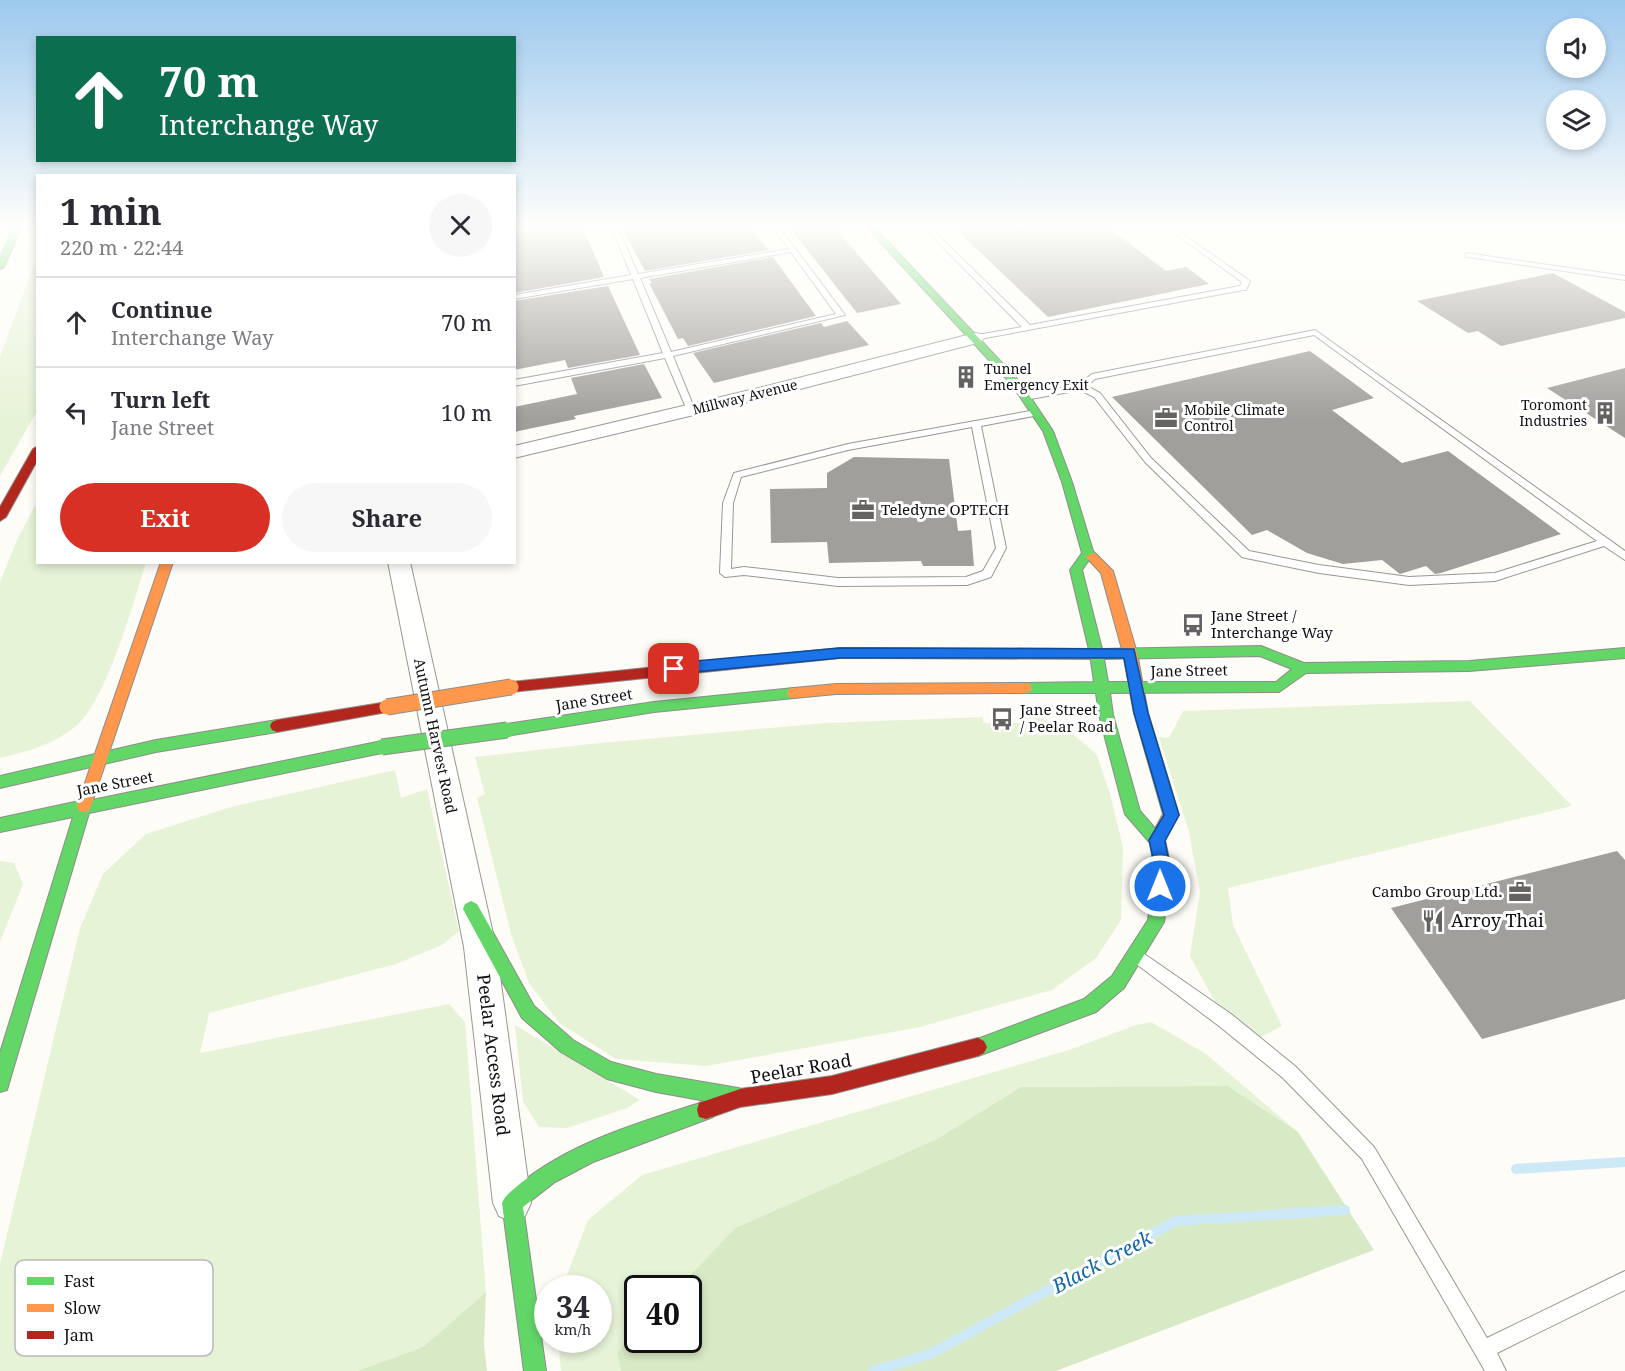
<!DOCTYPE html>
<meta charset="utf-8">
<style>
:root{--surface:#fff;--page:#f7f7f7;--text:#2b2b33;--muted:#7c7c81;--line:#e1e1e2;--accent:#d93025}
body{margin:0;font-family:"Noto Serif",serif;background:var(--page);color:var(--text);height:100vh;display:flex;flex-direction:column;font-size:22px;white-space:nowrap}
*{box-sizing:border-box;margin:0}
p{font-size:20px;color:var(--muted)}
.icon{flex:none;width:33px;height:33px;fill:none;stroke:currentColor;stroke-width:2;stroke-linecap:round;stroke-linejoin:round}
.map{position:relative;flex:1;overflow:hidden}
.details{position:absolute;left:36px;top:174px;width:480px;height:390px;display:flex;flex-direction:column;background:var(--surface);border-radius:0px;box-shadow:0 3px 9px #0003}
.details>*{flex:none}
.hud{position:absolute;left:36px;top:36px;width:480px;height:126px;border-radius:0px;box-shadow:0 3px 9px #0003;background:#0b6e4f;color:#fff;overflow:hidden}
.tools{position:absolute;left:1546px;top:18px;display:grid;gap:12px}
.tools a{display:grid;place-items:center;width:60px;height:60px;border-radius:50%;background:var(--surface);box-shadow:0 3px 9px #0003;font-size:30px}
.speed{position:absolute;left:534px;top:1275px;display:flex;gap:12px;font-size:30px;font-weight:700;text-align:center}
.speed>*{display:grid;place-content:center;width:78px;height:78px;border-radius:50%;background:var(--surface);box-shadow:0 3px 9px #0003;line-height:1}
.speed small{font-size:15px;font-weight:400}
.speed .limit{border:3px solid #111;border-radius:9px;background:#fff;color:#111}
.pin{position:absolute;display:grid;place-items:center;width:51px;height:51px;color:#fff;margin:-26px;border-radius:12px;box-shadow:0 3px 9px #0006}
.me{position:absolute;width:66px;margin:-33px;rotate:0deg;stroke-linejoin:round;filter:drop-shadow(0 0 4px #0008)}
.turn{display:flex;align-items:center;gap:21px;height:126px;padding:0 24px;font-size:27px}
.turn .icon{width:78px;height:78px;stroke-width:2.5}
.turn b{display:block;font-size:42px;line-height:51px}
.round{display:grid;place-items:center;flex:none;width:63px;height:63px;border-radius:32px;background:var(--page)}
.summary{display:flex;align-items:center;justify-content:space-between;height:102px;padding:0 24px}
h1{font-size:36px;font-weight:700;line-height:45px}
.button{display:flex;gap:12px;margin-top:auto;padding:12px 24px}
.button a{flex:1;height:69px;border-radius:36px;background:var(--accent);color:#fff;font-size:24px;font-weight:700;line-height:69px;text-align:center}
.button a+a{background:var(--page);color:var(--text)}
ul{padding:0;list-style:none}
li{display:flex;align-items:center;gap:18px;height:90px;padding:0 24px;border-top:2px solid var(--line)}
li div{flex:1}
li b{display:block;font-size:22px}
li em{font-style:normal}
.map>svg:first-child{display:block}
.green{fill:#e7f3d7}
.forest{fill:#d8eac5}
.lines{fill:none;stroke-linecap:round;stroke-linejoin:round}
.stream{stroke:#cde8f7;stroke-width:10}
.building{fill:#a19f9c}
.lane-casing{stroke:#979795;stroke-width:2}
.street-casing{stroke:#979795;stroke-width:2}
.fast-casing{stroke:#8e8d8b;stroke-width:2}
.slow-casing{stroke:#8e8d8b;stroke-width:2}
.jam-casing{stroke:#8e8d8b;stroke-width:2}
.lane{fill:#fffffe;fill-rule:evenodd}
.street{fill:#fffffe;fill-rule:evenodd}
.fast{fill:#63d668;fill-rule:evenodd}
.slow{fill:#ff974d;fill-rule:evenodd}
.jam{fill:#b3261e;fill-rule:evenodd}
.fast-bridge-casing{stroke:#8e8d8b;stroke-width:17;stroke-linecap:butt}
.slow-bridge-casing{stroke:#8e8d8b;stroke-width:17;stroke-linecap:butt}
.fast-bridge{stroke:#63d668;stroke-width:15}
.slow-bridge{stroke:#ff974d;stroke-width:15}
.route{fill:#1a73e8;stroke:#114b97;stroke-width:1.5}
.labels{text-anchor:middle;stroke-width:6;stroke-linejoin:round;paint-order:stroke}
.far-poi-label{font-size:14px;fill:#111;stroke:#fff;text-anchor:start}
.far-street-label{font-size:14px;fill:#111;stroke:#fff}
.poi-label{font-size:15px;fill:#111;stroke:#fff;text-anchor:start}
.street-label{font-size:15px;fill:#111;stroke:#fff}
.near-poi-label{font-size:18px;fill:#111;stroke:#fff;text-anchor:start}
.near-street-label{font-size:18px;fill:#111;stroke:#fff}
.near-water-label{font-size:20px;font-style:italic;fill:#1768a6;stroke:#fff}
.key{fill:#fff;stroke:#b8b8b8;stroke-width:1.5}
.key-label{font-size:16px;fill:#111}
</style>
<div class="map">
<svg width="1625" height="1371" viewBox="0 0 1625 1371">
<rect width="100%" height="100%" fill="#fdfcf7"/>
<path class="green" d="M 37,257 L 37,411 L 0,476 L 0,357 Z
M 37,502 L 38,562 L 146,563 C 133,603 107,700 76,726 C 55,744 26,752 0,758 L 0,582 L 17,540 Z
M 1470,701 L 1572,806 L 1228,888 L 1233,925 L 1282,1026 L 1259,1038 L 1215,1002 L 1190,956 L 1200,892 L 1189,832 L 1159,737 L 1169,738 L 1183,711 Z
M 983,717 L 983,723 L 1020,723 L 1022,717 L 1041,718 L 1067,729 L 1097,755 L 1110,794 L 1123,847 L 1121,920 L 1096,958 L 1052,990 L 920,1027 L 706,1066 L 616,1059 L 559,1023 L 529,983 L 511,934 L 477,798 L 485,794 L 475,757 L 590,744 L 826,723 Z
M 395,770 L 401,798 L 427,789 L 459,931 L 442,945 L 396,964 L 209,1013 L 200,1053 L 449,1004 L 465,1022 L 486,1292 L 423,1347 L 357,1371 L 0,1371 L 0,1264 L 80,928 L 103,874 L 146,834 L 231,807 Z
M 0,861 L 14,863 L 23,884 L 0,942 Z
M 1151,1022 L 1206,1054 L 1298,1132 L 1228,1086 L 1021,1087 L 937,1139 L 735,1228 L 678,1288 L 638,1288 L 637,1331 L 617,1352 L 621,1371 L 561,1371 L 558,1340 L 598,1340 L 598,1288 L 562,1288 L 588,1220 L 642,1175 L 1069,1050 L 1136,1025 Z
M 515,1025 L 640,1100 L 627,1108 L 567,1128 L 539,1127 L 523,1101 Z"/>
<path class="forest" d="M 1228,1086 L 1298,1132 L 1374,1250 L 1056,1371 L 621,1371 L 617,1352 L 637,1331 L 638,1340 L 688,1340 L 688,1288 L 678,1288 L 735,1228 L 937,1139 L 1021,1087 Z
M 486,1292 L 484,1345 L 487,1371 L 357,1371 L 423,1347 Z"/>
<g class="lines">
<path class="stream" d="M 1516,1169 L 1625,1162
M 873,1371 L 930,1354 L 1176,1221 L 1345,1210"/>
</g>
<path class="building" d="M 514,228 L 583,228 L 604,277 L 514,293 Z
M 622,228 L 751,228 L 768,250 L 645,271 Z
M 790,228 L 835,228 L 901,304 L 857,313 Z
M 955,228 L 1109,228 L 1166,271 L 1186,267 L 1209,284 L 1048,317 Z
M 773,257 L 816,316 L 688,346 L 683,338 L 678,339 L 649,283 L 652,283 L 649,279 Z
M 1553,273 L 1625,312 L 1625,318 L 1501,346 L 1478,331 L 1468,333 L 1417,301 Z
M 608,286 L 640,355 L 568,368 L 565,360 L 514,370 L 514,301 Z
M 847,321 L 869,345 L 714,383 L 693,353 L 821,323 L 824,327 Z
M 1310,351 L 1374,398 L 1332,410 L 1402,463 L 1448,451 L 1561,534 L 1441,573 L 1435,574 L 1426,566 L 1400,574 L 1382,560 L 1343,564 L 1307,553 L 1267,530 L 1252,535 L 1112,397 Z
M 644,364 L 662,398 L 574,416 L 576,419 L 514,432 L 514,407 L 577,394 L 571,378 Z
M 1625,368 L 1625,438 L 1547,388 Z
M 854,457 L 949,459 L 958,531 L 971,530 L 974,566 L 923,566 L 921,561 L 829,563 L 827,542 L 771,543 L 770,489 L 827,488 L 827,473 Z
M 1617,851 L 1625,860 L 1625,999 L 1482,1039 L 1391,908 Z"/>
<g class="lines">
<g class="lane-casing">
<path id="lane" d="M 612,228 L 618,228 L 638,274 L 789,249 L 774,228 L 780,228 L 845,315 L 673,356 L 695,410 L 691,413 L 687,410 L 665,358 L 514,386 L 514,380 L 663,353 L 633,279 L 514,299 L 514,295 L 631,275 ZM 791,252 L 836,314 L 671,352 L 640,278 Z
M 924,228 L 931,228 L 1030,325 L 1240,286 L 1242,282 L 1167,228 L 1174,228 L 1250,281 L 1246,290 L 1243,290 L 975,340 L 971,338 L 972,336 L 1022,327 Z
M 1466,253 L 1625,276 L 1625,280 L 1469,257 L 1466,257 Z
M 1315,330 L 1625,551 L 1625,560 L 1604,546 L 1495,581 L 1409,585 L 1319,573 L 1246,558 L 1242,557 L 1145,462 L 1094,397 L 1080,390 L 1025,400 L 1021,397 L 1025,394 L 1078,385 L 1092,374 ZM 1314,335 L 1597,541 L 1495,573 L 1409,577 L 1319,565 L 1249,551 L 1151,458 L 1100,393 L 1087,386 L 1095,379 Z
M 1036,410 L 1040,413 L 1039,415 L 981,426 L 1006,548 L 991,577 L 967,585 L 838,586 L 744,575 L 725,577 L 720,573 L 723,503 L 734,473 L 848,444 ZM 972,427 L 996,548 L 983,571 L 966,577 L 838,578 L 744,567 L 731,569 L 733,503 L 741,477 L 848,450 Z
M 1140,951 L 1231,1014 L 1295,1066 L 1374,1147 L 1487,1338 L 1625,1271 L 1625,1290 L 1497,1353 L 1506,1371 L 1485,1371 L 1362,1159 L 1283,1078 L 1219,1026 L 1135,963 L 1132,958 L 1135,953 Z"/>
</g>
<g class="street-casing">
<path id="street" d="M 975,333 L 981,334 L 984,338 L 981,342 L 773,396 L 514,458 L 514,446 L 763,387 Z
M 388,562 L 410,562 L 496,947 L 531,1203 L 525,1216 L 512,1222 L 499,1216 L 493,1203 L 464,947 Z"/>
</g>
<g class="fast-casing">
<path id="fast" d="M 13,228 L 21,228 L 4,267 L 0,269 L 0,258 Z
M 867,228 L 875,228 L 1021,383 L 1053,431 L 1072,482 L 1093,551 L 1098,557 L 1096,560 L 1089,560 L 1082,570 L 1102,649 L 1261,646 L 1304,663 L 1469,661 L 1625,648 L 1625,658 L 1469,671 L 1306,673 L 1279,692 L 1110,693 L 1113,715 L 1140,811 L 1165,840 L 1171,868 L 1164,922 L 1124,988 L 1096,1012 L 978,1056 L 972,1053 L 969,1047 L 972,1041 L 1084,999 L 1112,976 L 1148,920 L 1155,868 L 1150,843 L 1125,814 L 1099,715 L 1096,693 L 1025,693 L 1020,692 L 1018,688 L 1020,684 L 1025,683 L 1094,682 L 1090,654 L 1070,570 L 1082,553 L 1062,482 L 1043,431 L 1012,385 ZM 1260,656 L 1292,669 L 1276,682 L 1108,682 L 1104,659 Z
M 794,688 L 799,689 L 801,693 L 799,697 L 794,698 L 654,712 L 507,736 L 502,734 L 500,730 L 502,726 L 507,724 L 654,702 Z
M 277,720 L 282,722 L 284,726 L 282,730 L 277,732 L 156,752 L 0,788 L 0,776 L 156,740 Z
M 382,741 L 387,743 L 389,747 L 387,751 L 382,753 L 89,813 L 9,1083 L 7,1090 L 0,1092 L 0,1053 L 73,817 L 0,832 L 0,818 L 84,800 L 87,801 Z
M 471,901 L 477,904 L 534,1006 L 573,1040 L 611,1062 L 656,1074 L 738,1088 L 745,1090 L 747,1097 L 745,1104 L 738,1106 L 707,1101 L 713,1103 L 715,1110 L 713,1117 L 593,1162 L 555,1182 L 523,1207 L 546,1371 L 524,1371 L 502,1203 C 506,1194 513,1190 521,1183 C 573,1141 642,1122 706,1101 L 656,1092 L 607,1079 L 561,1052 L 522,1018 L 463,909 L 465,904 Z"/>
</g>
<g class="slow-casing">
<path id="slow" d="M 1092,553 L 1096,554 L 1113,571 L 1137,653 L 1148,713 L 1179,815 L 1162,845 L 1157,847 L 1152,845 L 1149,840 L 1163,814 L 1134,713 L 1123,653 L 1101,573 L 1086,557 Z
M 161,562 L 173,562 L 91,806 L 89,811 L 84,812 L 79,811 L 77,806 Z
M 873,648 L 1102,649 L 1109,654 L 1102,659 L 873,658 L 866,653 Z
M 1025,683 L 1030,684 L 1032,688 L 1030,692 L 1025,693 L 836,694 L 794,698 L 789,697 L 787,693 L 789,689 L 794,688 L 836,684 Z"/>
</g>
<g class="jam-casing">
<path id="jam" d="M 38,446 L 38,459 L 6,517 L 0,521 L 0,507 L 33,449 Z
M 840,648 L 873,648 L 880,653 L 873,658 L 840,658 L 511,692 L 506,691 L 504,687 L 506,683 L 511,682 Z
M 387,702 L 392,703 L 394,707 L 392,711 L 387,712 L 277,732 L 272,730 L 270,726 L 272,722 L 277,720 Z
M 978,1038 L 984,1041 L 987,1047 L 984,1053 L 978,1056 L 832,1094 L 740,1107 L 706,1119 L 699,1117 L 697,1110 L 699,1103 L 740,1089 L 832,1076 Z"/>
</g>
<use href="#lane" class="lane"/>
<use href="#street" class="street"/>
<use href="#fast" class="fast"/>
<use href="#slow" class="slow"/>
<use href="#jam" class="jam"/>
<g class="fast-bridge-casing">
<path id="fast-bridge" d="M 382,747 L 507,730"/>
</g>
<g class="slow-bridge-casing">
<path id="slow-bridge" d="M 387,707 L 511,687"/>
</g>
<use href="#fast-bridge" class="fast-bridge"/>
<use href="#slow-bridge" class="slow-bridge"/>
</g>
<linearGradient id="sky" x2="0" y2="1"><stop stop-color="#9dc9ee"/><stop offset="0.54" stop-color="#fefefb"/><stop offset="1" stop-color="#fefefb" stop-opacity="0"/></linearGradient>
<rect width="1625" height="420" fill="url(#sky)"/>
<path class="route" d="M 840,648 L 1134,649 L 1148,713 L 1179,815 L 1165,841 L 1170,868 L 1166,891 L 1160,894 L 1155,891 L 1152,886 L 1155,868 L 1149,840 L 1164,815 L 1134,713 L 1124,658 L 840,658 L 674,674 L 667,669 L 674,663 Z"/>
<defs>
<g id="building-bare" transform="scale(1.8)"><path d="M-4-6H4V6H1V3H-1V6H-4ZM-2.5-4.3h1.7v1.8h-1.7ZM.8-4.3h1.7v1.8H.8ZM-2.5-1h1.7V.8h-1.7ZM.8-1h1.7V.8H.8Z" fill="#646362" stroke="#fff" stroke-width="2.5" paint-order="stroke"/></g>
<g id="office-bare" transform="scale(1.8)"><path d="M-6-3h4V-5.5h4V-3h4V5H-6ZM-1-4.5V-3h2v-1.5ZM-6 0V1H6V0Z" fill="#646362" stroke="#fff" stroke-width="2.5" paint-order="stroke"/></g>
<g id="bus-bare" transform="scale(1.8)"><path d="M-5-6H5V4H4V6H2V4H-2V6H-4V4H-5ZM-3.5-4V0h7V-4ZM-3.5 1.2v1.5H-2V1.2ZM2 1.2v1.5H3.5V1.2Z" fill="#646362" stroke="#fff" stroke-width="2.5" paint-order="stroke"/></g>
<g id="restaurant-bare" transform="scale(1.8)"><path d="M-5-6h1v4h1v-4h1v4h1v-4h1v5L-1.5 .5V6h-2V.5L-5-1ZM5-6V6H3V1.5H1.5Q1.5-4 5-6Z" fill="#646362" stroke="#fff" stroke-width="2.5" paint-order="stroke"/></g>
</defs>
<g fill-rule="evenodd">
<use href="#building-bare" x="966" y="377"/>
<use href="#building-bare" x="1605" y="413"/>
<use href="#office-bare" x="1166" y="418"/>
<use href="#office-bare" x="863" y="510"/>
<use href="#bus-bare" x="1193" y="625"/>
<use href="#bus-bare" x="1002" y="719"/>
<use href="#office-bare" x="1520" y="892"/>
<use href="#restaurant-bare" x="1433" y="921"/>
</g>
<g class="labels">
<g class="far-poi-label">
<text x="984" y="374">Tunnel<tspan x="984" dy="16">Emergency Exit</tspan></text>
<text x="1587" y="410" text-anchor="end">Toromont<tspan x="1587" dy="16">Industries</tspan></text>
<text x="1184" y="415">Mobile Climate<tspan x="1184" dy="16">Control</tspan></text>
</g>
<g class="far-street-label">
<text transform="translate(745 397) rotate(-14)" y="5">Millway Avenue</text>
</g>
<g class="poi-label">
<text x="881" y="515">Teledyne OPTECH</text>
<text x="1211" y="621">Jane Street /<tspan x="1211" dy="17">Interchange Way</tspan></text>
<text x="1020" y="715">Jane Street<tspan x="1020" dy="17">/ Peelar Road</tspan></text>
<text x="1502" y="897" text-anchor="end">Cambo Group Ltd.</text>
</g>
<g class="street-label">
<text transform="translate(1189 671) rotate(-1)" y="5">Jane Street</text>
<text transform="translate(594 700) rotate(-9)" y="5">Jane Street</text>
<text transform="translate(435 736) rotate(78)" y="5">Autumn Harvest Road</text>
<text transform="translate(115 784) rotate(-11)" y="5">Jane Street</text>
</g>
<g class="near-poi-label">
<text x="1451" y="927">Arroy Thai</text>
</g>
<g class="near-street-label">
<text transform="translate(493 1055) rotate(83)" y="6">Peelar Access Road</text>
<text transform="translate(801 1069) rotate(-10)" y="6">Peelar Road</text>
</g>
<g class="near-water-label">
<text transform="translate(1102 1262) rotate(-28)" y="7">Black Creek</text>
</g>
</g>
<rect x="15" y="1260" width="198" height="96" rx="9" class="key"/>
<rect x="27" y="1277" width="27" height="8" fill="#63d668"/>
<rect x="27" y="1304" width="27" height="8" fill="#ff974d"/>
<rect x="27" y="1331" width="27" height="8" fill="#b3261e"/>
<g class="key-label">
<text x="64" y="1287">Fast</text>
<text x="64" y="1314">Slow</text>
<text x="64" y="1341">Jam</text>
</g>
</svg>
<div class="tools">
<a><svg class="icon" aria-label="sound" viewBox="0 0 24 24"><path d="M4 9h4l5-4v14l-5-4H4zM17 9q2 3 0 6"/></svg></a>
<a><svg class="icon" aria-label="layers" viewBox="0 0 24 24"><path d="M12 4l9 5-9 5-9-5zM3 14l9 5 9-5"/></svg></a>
</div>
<div class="speed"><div>34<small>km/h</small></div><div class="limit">40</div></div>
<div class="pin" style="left:674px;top:669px;background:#d93025"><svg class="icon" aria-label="arrive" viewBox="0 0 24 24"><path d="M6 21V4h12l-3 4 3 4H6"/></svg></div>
<svg class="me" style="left:1160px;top:886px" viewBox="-20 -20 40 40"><circle r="17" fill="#1a73e8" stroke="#fff" stroke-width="3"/><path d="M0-11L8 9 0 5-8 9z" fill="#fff"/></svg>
<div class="hud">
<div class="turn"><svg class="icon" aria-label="ahead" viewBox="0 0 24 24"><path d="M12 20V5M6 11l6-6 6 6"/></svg><div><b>70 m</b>Interchange Way</div></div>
</div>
<section class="details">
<div class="summary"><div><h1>1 min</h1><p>220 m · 22:44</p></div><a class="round"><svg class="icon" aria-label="close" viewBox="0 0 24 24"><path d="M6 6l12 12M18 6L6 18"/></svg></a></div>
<ul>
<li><svg class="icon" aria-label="ahead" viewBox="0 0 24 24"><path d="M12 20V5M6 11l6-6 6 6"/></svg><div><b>Continue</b><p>Interchange Way</p></div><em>70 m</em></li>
<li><svg class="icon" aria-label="left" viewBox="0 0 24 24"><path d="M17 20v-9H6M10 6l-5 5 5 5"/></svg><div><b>Turn left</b><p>Jane Street</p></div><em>10 m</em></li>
</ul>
<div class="button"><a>Exit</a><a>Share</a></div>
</section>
</div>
